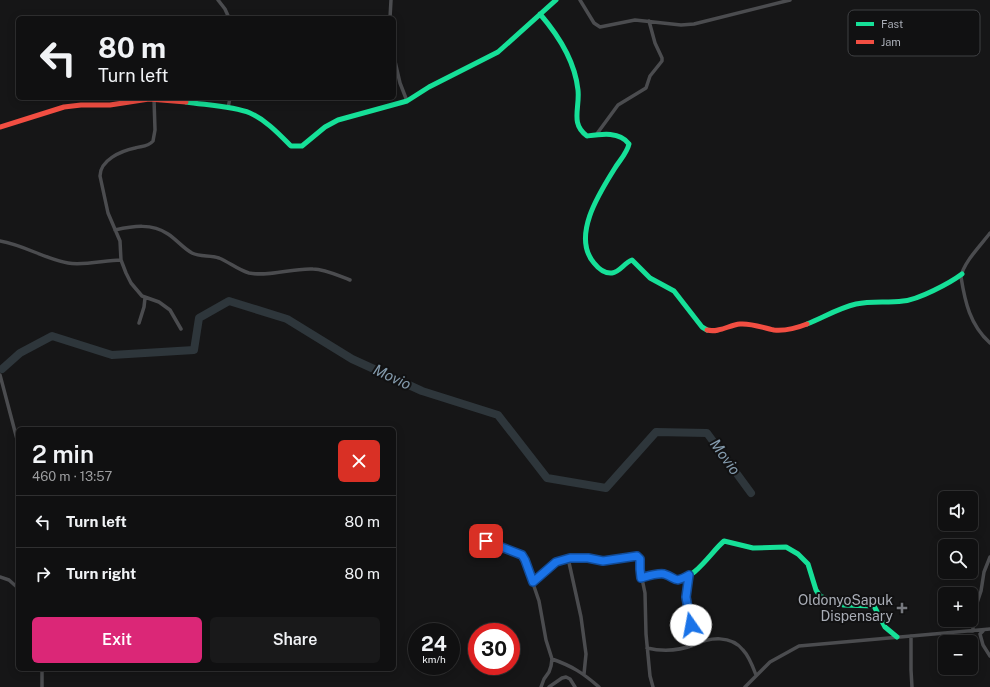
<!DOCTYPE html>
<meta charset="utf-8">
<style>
:root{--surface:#101011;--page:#19191a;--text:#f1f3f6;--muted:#9c9d9f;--line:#303031;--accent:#db2777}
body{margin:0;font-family:"Public Sans",sans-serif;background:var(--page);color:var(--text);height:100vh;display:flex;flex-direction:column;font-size:15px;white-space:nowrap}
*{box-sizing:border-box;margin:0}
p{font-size:13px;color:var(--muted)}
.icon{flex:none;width:22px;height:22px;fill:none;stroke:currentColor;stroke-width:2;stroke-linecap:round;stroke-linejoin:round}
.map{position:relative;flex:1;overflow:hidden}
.side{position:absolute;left:16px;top:427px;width:380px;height:244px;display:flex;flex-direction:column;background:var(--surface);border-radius:6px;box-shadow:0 2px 10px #0003,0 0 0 1px var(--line)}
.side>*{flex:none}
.guide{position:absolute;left:16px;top:16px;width:380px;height:84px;border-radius:6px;box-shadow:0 2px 10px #0003,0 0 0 1px var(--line);background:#101011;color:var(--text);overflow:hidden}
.tools{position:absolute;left:938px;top:491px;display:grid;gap:8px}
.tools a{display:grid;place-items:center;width:40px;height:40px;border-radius:6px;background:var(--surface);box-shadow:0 2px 10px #0003,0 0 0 1px var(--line);font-size:20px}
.speed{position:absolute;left:408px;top:623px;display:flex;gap:8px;font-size:20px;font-weight:700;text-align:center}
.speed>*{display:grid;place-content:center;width:52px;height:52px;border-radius:50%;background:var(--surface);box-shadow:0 2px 10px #0003,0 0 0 1px var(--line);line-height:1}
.speed small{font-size:10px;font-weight:400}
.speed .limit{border:6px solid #d22;background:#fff;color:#111}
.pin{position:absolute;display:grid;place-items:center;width:34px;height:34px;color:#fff;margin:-17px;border-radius:8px;box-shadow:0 2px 6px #0006}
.me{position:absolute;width:44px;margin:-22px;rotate:348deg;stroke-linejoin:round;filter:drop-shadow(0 0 3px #0008)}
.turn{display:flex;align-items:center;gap:14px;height:84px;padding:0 16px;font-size:18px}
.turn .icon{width:52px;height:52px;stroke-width:2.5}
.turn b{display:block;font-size:28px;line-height:34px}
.round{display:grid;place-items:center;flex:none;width:42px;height:42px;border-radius:6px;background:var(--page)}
.summary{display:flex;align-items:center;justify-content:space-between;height:68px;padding:0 16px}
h1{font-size:24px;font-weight:600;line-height:30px}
.action{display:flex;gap:8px;margin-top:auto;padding:8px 16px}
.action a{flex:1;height:46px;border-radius:6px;background:var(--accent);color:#fff;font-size:16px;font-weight:600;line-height:46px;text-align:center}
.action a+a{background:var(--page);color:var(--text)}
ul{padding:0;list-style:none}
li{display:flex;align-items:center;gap:12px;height:52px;padding:0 16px;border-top:1px solid var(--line)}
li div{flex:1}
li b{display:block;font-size:15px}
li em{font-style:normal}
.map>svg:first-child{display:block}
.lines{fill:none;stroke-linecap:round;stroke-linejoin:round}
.river{stroke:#2e363b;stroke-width:8}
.street{stroke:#4b4c4f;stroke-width:3.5}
.fast{stroke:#16e098;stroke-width:5}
.jam{stroke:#f24e42;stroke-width:5}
.route-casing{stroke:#114b97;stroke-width:10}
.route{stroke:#1a73e8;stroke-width:7}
.poi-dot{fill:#76787e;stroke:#111112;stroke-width:1.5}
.labels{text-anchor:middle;stroke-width:4;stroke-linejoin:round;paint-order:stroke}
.poi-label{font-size:14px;fill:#a9adb6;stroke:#111112;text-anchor:end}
.water-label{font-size:15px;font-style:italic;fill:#849bad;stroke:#111112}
.key{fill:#111112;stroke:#3f4043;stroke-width:1}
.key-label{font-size:11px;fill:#a9adb6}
</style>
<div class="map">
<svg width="990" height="687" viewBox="0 0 990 687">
<rect width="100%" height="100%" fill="#161617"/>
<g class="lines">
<path class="river" d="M 2,369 L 20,353 L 52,336 L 112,355 L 194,350 L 199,318 L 229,301 L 287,319 L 352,359 L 422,391 L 498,415 L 547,478 L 606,488 L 656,432 L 707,433 L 751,493"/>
<path class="street" d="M 218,0 L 225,9 L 229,18
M 580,0 L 594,23 L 600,27 L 635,20 L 681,25 L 694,24 L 790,0
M 390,18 L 391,0
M 394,57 L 400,83 L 407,101
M 154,99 L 155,130 L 153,141 C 148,147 142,146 135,148 C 121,151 100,160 100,176 L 108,213 L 120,241 L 121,260 L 126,273 L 131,283 L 142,296 L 159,302 L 170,310 L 181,329
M 228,108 L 230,98
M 596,135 L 618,105 L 646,88 L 650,76 L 662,61 L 662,58 L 655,43 L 649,21
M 115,230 C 133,226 152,223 168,234 C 177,240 183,248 192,253 C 200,257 210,255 219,258 C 229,262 238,270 249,273 C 270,277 291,268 313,269 C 325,269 339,276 350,280
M 990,233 C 981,245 963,263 961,277 C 965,302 970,325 990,343
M 0,241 C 24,245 45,259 68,263 C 83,266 106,260 121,260
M 139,323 L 144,307 L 145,298
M 0,375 L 18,443
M 479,537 L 522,555 L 525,560 L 539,601 L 546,640 L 552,659 L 551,666 L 549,672 L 544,679 L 541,687
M 568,558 L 581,617 L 586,654 L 584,674
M 0,577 L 9,580 L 18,588
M 533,582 L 556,562 L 570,558 L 588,558 L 603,561 L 634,557 L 639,557 L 640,569 L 645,593 L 646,634 L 650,676 L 653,687
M 973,631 L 973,615 L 981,591 L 984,572 L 990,557
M 983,631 L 980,634 L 983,645 L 990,656
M 911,636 L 911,670 L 912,687
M 694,645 C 710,637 731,635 743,650 C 749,656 753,667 756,675
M 647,648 C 664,652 678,651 694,645 L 686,597 L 688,576
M 552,659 C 572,666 583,673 599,687
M 42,669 L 42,687
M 549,687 L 562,678 L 566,677 L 570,679 L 575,687
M 745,687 L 770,662 L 799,646 L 990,629"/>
<path class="fast" d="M 540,14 C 559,36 575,61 578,90 C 580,108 570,124 587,136 C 601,134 620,131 629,144 C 627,153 620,160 615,168 C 600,192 571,236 594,263 C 598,268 604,274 612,273 C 620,272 624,263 632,260 L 650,278 L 674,291 L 702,327 L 707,330
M 186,102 C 205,105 233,106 250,113 C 266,120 279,134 291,146 L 302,146 L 325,127 L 338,120 L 407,101 L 429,87 L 498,52 L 556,0
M 807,324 C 824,317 839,308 856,304 C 872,301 887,303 903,301 C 918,300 950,283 962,274
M 641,578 C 648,576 658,572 665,575 C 669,576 672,580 677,580 C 694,580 712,551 724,541 L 753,548 L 786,547 L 798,554 L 808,564 L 816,590 L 820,596 L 843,605 L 874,606 L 885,627 L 897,637"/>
<path class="jam" d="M 0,127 L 64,107 L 81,105 L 110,105 L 149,99 L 186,102
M 707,330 C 719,333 729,325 740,324 C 752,323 763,328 774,330 C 786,331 797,328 807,324"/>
</g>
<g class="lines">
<g class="route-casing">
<path id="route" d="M 486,541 L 522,555 L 525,560 L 533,582 L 556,562 L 570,558 L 588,558 L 603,561 L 637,556 L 640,559 L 640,569 L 641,578 C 648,576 657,573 664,574 C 677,578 673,584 689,575 L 686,597 L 691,625"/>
</g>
<use href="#route" class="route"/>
</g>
<path class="poi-dot" d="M900 602h4v4h4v4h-4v4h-4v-4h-4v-4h4z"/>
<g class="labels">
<g class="poi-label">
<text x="893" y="605">OldonyoSapuk<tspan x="893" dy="16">Dispensary</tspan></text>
</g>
<g class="water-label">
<text transform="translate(392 377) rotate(25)" y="5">Movio</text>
<text transform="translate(725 457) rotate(54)" y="5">Movio</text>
</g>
</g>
<rect x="848" y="10" width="132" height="46" rx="6" class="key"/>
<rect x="856" y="22" width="18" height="4" fill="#16e098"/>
<rect x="856" y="40" width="18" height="4" fill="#f24e42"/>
<g class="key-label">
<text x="881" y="28">Fast</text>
<text x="881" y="46">Jam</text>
</g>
</svg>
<div class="tools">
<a><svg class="icon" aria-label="sound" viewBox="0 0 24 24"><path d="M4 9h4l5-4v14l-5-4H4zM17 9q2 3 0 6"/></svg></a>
<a><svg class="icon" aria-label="search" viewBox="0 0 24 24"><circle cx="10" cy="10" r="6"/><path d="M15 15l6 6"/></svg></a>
<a>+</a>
<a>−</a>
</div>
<div class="speed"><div>24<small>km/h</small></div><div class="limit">30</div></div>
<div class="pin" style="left:486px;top:541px;background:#d93025"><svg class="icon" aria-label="arrive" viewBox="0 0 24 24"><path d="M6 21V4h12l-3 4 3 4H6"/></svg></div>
<svg class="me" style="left:691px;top:625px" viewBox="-20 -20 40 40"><circle r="19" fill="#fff"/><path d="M0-13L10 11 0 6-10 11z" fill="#1a73e8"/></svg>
<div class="guide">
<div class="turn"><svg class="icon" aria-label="left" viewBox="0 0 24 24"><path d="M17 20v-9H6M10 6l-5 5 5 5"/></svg><div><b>80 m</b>Turn left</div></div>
</div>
<section class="side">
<div class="summary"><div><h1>2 min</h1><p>460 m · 13:57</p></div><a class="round" style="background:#d93025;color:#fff"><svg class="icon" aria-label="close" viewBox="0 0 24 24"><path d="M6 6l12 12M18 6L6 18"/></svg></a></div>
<ul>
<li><svg class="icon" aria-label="left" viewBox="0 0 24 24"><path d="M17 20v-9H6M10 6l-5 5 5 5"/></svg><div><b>Turn left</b></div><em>80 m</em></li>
<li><svg class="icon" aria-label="right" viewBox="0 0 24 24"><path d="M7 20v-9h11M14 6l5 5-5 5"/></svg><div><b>Turn right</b></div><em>80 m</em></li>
</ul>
<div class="action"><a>Exit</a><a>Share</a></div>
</section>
</div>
